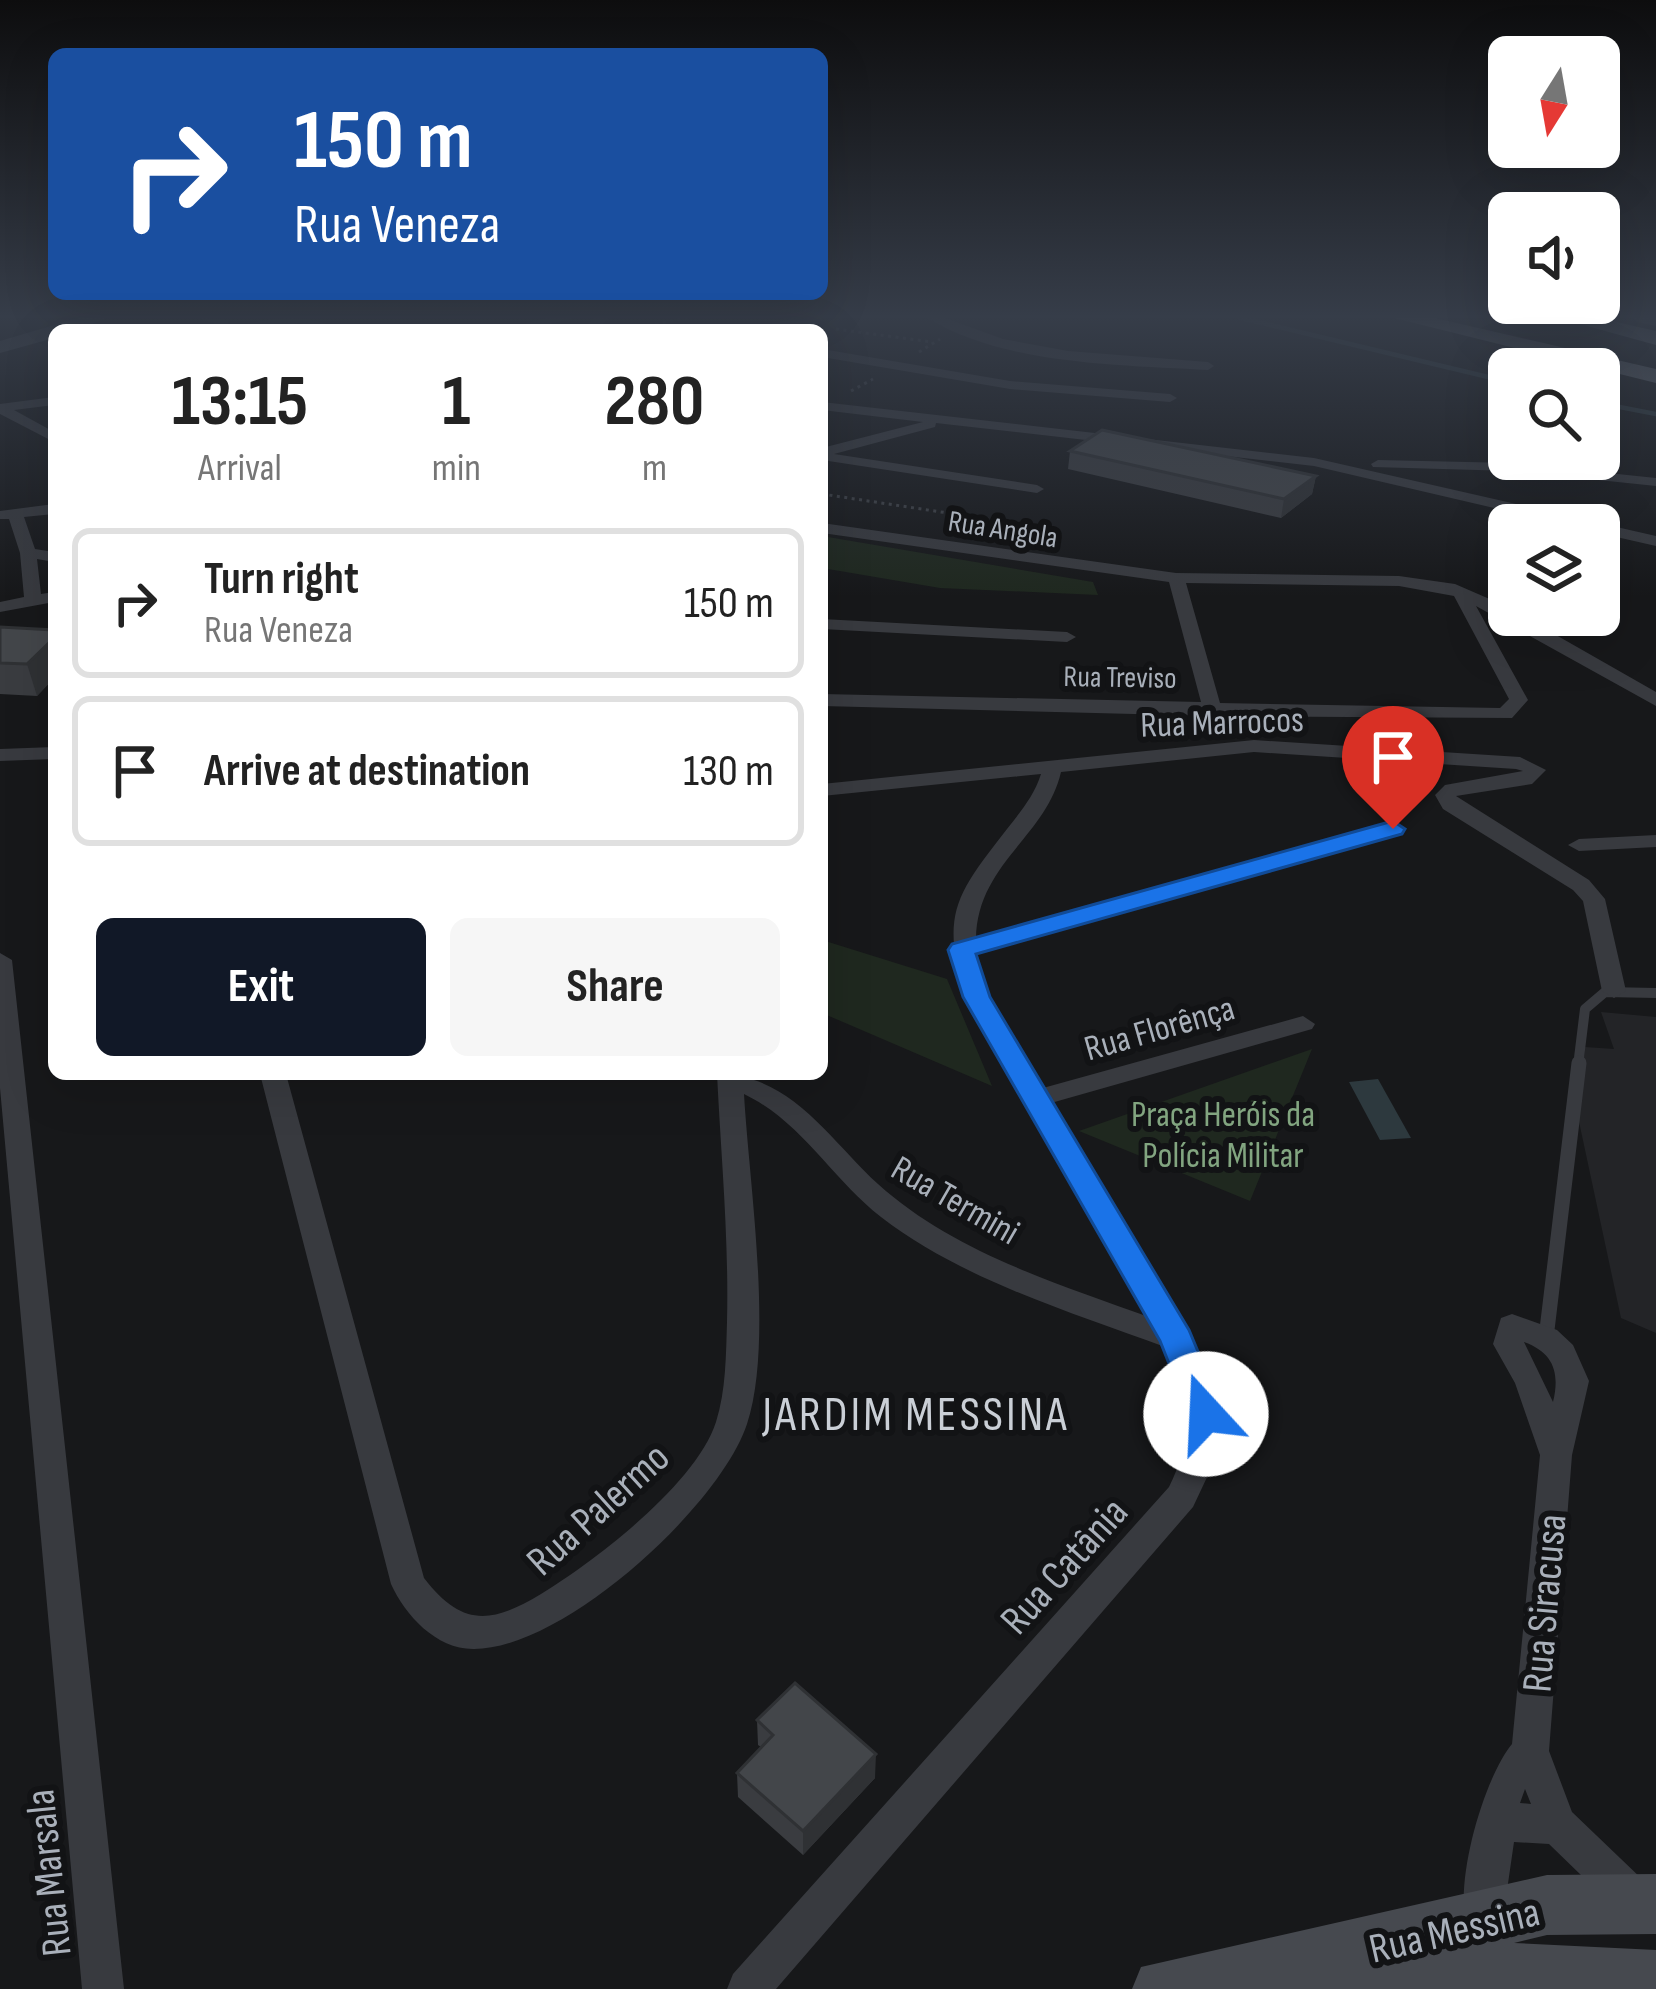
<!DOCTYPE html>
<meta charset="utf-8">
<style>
:root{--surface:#fff;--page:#f6f6f6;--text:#222;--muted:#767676;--line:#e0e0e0;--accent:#111827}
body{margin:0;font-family:"Sofia Sans Condensed",sans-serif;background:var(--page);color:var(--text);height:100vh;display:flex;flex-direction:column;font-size:45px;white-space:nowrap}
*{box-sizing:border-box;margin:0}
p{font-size:39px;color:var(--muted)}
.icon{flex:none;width:66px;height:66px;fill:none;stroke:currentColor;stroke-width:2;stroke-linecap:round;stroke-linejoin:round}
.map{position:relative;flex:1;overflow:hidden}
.sheet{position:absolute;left:48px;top:324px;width:780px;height:756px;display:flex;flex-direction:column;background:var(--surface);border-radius:18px;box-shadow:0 12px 48px #0002}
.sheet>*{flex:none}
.banner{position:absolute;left:48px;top:48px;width:780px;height:252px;border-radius:18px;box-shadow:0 12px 48px #0002;background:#1a4fa0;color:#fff;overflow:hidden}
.needle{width:78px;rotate:191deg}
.tools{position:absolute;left:1488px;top:36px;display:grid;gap:24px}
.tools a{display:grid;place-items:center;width:132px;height:132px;border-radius:18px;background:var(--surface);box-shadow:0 12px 48px #0002;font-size:60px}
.pin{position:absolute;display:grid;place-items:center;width:102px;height:102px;color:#fff;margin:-123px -51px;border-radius:50% 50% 50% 0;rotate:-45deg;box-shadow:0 0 12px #0007}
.pin .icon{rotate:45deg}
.me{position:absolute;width:132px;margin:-66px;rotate:340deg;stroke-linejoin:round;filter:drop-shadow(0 0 9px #0008)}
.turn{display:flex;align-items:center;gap:42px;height:252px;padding:0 48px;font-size:54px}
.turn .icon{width:156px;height:156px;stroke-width:2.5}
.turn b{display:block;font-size:84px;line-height:102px}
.eta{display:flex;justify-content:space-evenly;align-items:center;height:204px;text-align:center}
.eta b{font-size:72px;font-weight:700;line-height:84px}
.button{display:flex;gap:24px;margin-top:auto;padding:24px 48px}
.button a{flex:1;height:138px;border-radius:18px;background:var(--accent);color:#fff;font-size:48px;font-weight:700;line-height:138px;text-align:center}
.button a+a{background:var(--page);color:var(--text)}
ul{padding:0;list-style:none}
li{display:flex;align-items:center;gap:36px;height:150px;margin:0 24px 18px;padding:0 24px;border:6px solid var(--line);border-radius:18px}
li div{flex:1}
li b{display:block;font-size:45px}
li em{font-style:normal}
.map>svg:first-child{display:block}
.built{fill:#232427}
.green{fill:#1f281f}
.water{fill:#2d393e}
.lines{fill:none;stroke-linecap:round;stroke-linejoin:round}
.stream{stroke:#2d393e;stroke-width:4.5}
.path{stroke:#3e4146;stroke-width:3;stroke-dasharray:3 4.5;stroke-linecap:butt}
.lane-far1{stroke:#383a3f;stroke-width:10}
.lane{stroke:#383a3f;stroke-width:15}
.street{fill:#383a3f;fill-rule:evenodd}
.secondary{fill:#46494f;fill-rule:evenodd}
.highway{fill:#646970;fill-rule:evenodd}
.wall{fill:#3a3c40}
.shaded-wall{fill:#2f3134}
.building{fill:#43464a;stroke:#2f3134;stroke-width:3}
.route{fill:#1a73e8;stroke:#114b97;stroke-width:3}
.labels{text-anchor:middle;stroke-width:12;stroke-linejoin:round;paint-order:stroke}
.far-street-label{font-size:30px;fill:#a9b0ba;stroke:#121315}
.street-label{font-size:36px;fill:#a9b0ba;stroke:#121315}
.park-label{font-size:36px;fill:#82a580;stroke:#121315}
.near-street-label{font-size:42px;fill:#a9b0ba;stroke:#121315}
.near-neighbourhood-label{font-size:48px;letter-spacing:3px;fill:#cacfd6;stroke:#121315}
</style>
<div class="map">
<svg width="1656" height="1989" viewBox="0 0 1656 1989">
<rect width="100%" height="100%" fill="#17181a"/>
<path class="built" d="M 1601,1012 L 1656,1017 L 1656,1333 L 1621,1318 L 1578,1117 L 1585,1047 L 1614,1049 Z"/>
<path class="green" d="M 822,536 L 1093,582 L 1098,595 L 940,588 L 822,568 Z
M 822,940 L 947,979 L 992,1086 L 822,1013 Z
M 1312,1049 L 1250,1201 L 1079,1131 Z"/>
<path class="water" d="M 1378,1079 L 1411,1138 L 1380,1140 L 1349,1082 Z"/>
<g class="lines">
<path class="stream" d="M 1241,318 L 1509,382
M 1599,403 L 1656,414"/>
<path class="path" d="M 836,329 L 932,342
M 626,330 L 687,318
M 919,352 L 940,339
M 851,391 L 873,379
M 822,494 L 1001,521"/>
<path class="lane-far1" d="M 1578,1066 L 1585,1009 L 1605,992 L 1656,993"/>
<path class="lane" d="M 1546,1338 L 1579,1063"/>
<path class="street" d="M 200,318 L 228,320 L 229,328 C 265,319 306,311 340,330 L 322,330 L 300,323 L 256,330 L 217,330 L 218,325 Z
M 548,318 L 575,318 L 523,330 L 497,330 Z
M 595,318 L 609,318 L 595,330 L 581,330 Z
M 796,318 L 825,318 L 769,330 L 741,330 Z
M 928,318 L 945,318 L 1003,339 L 1068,351 L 1208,362 L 1214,366 L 1208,370 C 1122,365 1003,365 928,318 Z
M 822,349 L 1010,381 L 1170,394 L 1177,398 L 1170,402 L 1010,389 L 822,357 Z
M 54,397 L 54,405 L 14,410 L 54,432 L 54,442 L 0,414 L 0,404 Z
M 822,402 L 1314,458 L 1656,536 L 1656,546 L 1599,533 L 1599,525 L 1567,525 L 1314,466 L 936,423 L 935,427 L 834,454 L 1037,485 L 1044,489 L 1037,493 L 822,460 L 822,448 L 923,422 L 822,410 Z
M 1378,460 L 1512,463 L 1656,478 L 1656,486 L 1512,471 L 1373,467 L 1371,464 Z
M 54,504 L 54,514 L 24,517 L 35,549 L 54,552 L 54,562 L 37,559 L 41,594 L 54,592 L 54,602 L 0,612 L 0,602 L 24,597 L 20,553 L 9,519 L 0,519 L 0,511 Z
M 822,523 L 1176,573 L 1399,576 L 1455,584 L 1508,607 L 1509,615 L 1521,615 L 1656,692 L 1656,706 L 1476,606 L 1528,700 L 1512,718 L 1213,716 L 822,706 L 822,694 L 1201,702 L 1169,582 L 822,533 ZM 1186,583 L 1399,586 L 1454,596 L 1509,699 L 1500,708 L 1220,703 Z
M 822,619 L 1067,632 L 1076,637 L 1067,642 L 822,629 Z
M 1254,740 L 1520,757 L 1546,770 L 1532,784 L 1456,796 L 1589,880 L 1605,899 L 1626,991 L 1614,998 L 1602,991 L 1583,901 L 1573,890 L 1443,809 L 1435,795 L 1445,785 L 1523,771 L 1516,769 L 1254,752 L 1061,772 C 1046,837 977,864 976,939 L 1386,825 L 1393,823 L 1404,829 L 1400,833 L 977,953 L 988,997 L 1043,1088 L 1303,1016 L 1315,1024 L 1312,1029 L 1051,1103 L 1188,1331 L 1211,1382 L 1220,1435 L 1209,1473 L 1193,1507 L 776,1989 L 727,1989 L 733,1974 L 1169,1487 C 1195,1436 1188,1398 1165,1347 C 1070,1312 963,1280 881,1217 C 832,1179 802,1122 744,1094 C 749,1183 774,1342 747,1424 C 720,1506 563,1650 473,1649 C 436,1649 405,1615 391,1584 L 260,1074 L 286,1074 L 424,1578 C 461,1626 490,1625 541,1594 C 595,1561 696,1484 716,1422 C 726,1391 726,1354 727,1322 C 729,1239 721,1156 717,1074 C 791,1074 829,1139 878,1184 C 952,1251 1057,1284 1149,1317 L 964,997 C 942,913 954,897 1007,829 C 1021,811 1034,796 1041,774 L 822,796 L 822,784 Z
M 54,747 L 54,759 L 0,761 L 0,749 Z
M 1656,835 L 1656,847 L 1579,851 L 1568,845 L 1579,839 Z
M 0,953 L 12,960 L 124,1989 L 82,1989 L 0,1088 Z
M 1512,1314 L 1557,1330 L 1573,1345 L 1589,1381 L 1572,1455 L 1549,1751 L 1572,1812 L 1644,1881 L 1650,1895 L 1644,1909 L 1630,1915 L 1616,1909 L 1549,1844 L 1514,1842 L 1503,1918 L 1497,1932 L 1483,1938 L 1469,1932 C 1451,1891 1483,1779 1512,1744 L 1540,1455 L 1515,1383 L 1493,1344 L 1501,1318 ZM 1524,1342 C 1554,1353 1560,1373 1553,1402 ZM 1525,1789 L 1531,1804 L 1520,1803 Z"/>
<path class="secondary" d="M 78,318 L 106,318 L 78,330 L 54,330 L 54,338 L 0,353 L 0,341 Z
M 1634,318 L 1656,318 L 1656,326 L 1637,322 Z
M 1656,1874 L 1656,1934 L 1547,1935 L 1514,1943 L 1656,1950 L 1656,1989 L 1132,1989 L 1141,1967 L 1547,1875 Z"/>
<path class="highway" d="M 1394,318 L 1435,318 L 1656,369 L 1656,383 Z
M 1558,318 L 1599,318 L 1656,331 L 1656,345 Z"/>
</g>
<path class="wall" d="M 1070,451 L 1316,476 L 1312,494 L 1281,518 L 1068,469 Z
M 0,627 L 54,630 L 54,678 L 37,696 L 0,694 Z
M 757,1720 L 875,1778 L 803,1855 L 738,1797 L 737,1773 L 761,1747 L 758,1745 Z"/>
<path class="shaded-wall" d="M 1316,476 L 1312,494 L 1281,518 L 1284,499 Z
M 54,638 L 54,678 L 37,696 L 27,664 Z
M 876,1754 L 875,1778 L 803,1855 L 803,1831 Z"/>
<path class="building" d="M 1102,430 L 1316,476 L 1284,499 L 1070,451 Z
M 0,627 L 54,630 L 54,638 L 27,664 L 0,663 Z
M 795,1683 L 876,1754 L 803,1831 L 737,1773 L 773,1735 L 757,1720 Z"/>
<linearGradient id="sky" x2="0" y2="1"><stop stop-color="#0d0d0e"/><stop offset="0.53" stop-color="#363d49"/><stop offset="1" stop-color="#363d49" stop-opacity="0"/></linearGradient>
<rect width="1656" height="597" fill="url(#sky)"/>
<path class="route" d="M 1393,821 L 1405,829 L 1402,834 L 976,954 L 990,997 L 1189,1330 L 1224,1414 L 1219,1424 L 1206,1428 L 1193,1424 L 1160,1341 L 963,997 L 948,950 L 952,944 Z"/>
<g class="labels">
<g class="far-street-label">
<text transform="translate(1003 529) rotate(9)" y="10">Rua Angola</text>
<text transform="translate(1120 677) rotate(1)" y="10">Rua Treviso</text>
</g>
<g class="street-label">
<text transform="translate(1222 721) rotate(-2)" y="13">Rua Marrocos</text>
<text transform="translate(1159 1027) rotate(-16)" y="13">Rua Florênça</text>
<text transform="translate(956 1199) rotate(30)" y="13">Rua Termini</text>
</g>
<g class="park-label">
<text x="1223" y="1126">Praça Heróis da<tspan x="1223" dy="41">Polícia Militar</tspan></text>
</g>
<g class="near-street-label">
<text transform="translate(597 1508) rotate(-42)" y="15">Rua Palermo</text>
<text transform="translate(1063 1565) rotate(-48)" y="15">Rua Catânia</text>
<text transform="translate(1543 1603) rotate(-85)" y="15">Rua Siracusa</text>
<text transform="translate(47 1873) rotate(-96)" y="15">Rua Marsala</text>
<text transform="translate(1454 1929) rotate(-13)" y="15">Rua Messina</text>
</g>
<g class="near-neighbourhood-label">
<text x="916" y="1430">JARDIM MESSINA</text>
</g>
</g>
</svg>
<div class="tools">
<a><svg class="needle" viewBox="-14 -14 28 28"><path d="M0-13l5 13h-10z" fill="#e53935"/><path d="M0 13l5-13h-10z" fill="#767676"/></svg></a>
<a><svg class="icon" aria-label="sound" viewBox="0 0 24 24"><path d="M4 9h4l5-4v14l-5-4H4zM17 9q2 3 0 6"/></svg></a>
<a><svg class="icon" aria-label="search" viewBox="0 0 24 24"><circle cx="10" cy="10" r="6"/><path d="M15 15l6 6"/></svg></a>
<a><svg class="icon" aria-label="layers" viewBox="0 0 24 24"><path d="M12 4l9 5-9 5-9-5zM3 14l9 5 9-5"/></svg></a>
</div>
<div class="pin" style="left:1393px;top:829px;background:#d93025"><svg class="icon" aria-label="arrive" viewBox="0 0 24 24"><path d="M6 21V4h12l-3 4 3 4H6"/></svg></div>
<svg class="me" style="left:1206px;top:1414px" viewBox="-20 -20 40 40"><circle r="19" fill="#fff"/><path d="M0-13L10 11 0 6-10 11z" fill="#1a73e8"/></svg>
<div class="banner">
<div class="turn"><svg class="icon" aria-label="right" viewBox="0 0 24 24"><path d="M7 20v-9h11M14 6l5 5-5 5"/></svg><div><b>150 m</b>Rua Veneza</div></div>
</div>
<section class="sheet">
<div class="eta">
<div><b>13:15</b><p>Arrival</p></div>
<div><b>1</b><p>min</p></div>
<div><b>280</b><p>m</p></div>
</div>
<ul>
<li><svg class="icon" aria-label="right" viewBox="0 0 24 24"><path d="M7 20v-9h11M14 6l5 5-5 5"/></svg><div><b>Turn right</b><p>Rua Veneza</p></div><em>150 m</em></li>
<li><svg class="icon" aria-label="arrive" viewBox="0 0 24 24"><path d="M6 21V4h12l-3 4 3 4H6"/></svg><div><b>Arrive at destination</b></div><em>130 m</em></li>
</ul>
<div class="button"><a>Exit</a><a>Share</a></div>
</section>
</div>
